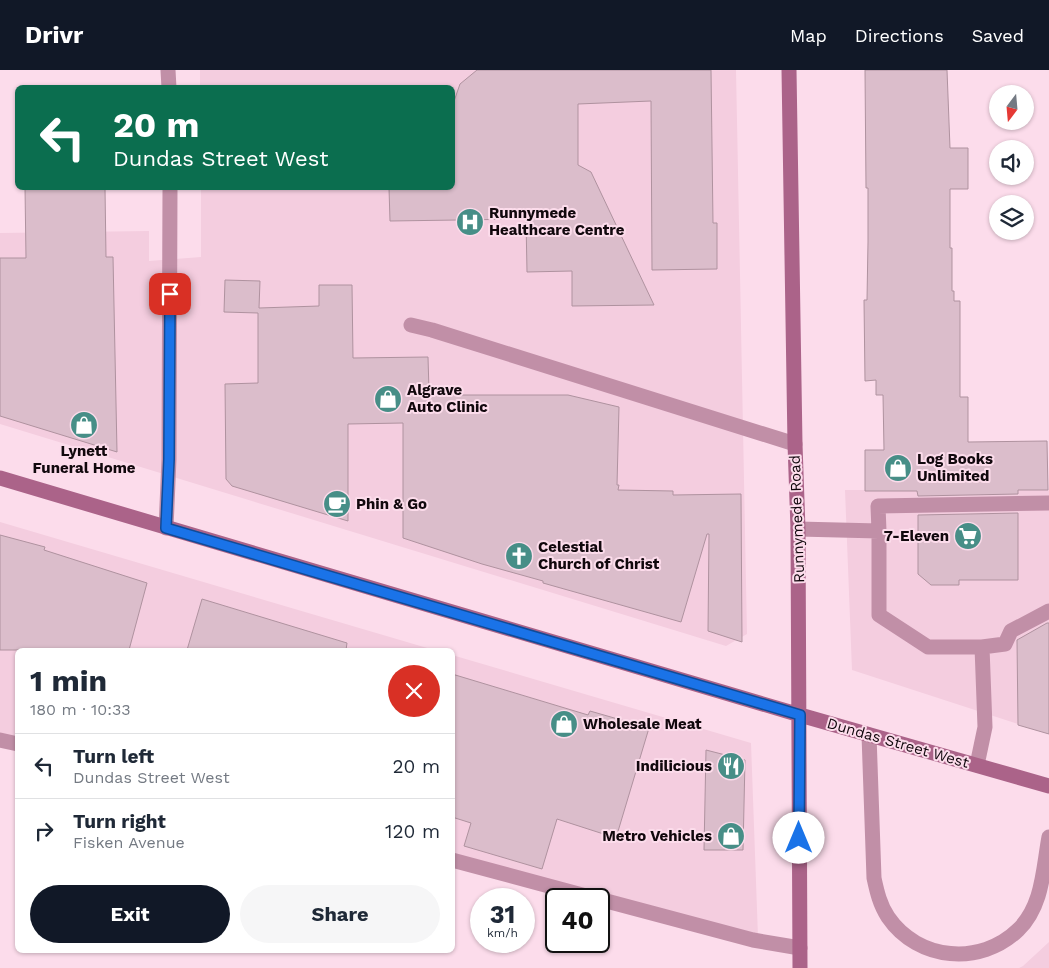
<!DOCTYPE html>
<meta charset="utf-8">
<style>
:root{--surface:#fff;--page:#f6f6f7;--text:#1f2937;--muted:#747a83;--line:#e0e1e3;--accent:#111827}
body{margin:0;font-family:"Work Sans",sans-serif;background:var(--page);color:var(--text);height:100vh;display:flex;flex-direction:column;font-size:19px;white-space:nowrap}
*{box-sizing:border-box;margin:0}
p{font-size:16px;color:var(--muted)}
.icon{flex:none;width:28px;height:28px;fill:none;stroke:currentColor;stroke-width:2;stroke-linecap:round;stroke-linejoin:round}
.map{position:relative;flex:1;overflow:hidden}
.panel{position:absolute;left:15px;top:578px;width:440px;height:305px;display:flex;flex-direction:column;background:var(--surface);border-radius:8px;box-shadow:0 1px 4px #0004}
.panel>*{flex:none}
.hud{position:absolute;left:15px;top:15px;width:440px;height:105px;border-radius:8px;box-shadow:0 1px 4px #0004;background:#0b6e4f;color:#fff;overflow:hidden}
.needle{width:32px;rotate:196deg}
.controls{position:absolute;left:989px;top:15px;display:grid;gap:10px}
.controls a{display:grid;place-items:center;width:45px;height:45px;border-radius:50%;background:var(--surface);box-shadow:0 1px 4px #0004;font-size:25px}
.speed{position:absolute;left:470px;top:818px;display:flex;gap:10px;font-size:25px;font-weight:700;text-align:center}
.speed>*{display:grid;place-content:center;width:65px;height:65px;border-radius:50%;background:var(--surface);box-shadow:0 1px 4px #0004;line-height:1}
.speed small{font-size:12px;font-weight:400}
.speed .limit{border:2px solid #111;border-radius:8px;background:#fff;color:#111}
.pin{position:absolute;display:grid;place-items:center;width:42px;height:42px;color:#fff;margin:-21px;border-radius:10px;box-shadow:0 2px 8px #0006}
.me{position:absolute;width:55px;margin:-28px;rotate:0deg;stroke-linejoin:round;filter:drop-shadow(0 0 4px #0008)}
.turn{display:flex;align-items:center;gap:18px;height:105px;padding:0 15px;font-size:22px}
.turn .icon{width:65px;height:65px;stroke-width:2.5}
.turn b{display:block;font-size:35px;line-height:42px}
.round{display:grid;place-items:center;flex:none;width:52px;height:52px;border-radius:26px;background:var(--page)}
.summary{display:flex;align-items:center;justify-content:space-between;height:85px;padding:0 15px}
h1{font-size:30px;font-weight:700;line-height:38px}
.cta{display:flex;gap:10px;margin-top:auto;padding:10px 15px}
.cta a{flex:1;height:58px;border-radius:30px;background:var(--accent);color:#fff;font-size:20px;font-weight:700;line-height:58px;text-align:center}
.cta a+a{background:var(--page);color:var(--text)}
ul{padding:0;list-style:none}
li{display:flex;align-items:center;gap:15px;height:65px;padding:0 15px;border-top:1px solid var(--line)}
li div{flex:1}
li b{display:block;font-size:19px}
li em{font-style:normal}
header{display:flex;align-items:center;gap:30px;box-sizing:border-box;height:70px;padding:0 25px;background:var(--accent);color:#fff}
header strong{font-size:24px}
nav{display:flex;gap:28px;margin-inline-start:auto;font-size:18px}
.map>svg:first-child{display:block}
.built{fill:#f4cddf}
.building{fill:#dbbdcb;stroke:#af929f}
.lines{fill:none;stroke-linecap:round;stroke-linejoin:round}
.lane{stroke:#c18fa7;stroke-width:15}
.street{stroke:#c18fa7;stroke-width:15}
.secondary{stroke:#ab6389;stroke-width:15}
.route-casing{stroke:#114b97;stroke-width:12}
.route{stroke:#1a73e8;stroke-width:9}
.labels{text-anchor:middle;stroke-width:4;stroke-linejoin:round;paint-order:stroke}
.poi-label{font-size:15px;font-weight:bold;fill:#11080d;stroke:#fcdceb;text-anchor:start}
.street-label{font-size:15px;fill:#11080d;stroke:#fcdceb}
</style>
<header>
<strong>Drivr</strong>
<nav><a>Map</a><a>Directions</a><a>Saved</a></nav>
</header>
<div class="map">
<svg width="1049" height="898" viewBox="0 0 1049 898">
<rect width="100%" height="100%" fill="#fcdceb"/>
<path class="built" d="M 200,0 L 736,0 L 747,564 L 726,576 L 0,354 L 0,163 L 149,161 L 149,191 L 201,187 L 201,118 L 452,118 L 452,18 L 200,17 Z
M 845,420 L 1049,420 L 1049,664 L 852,600 Z
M 0,452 L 434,580 L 18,580 L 17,673 L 0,668 Z
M 452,585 L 751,673 L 758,867 L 453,787 Z
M 1049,872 L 1049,898 L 1019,898 L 1023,896 Z"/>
<path class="building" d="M 477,0 L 711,0 L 713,153 L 717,153 L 717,199 L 652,200 L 651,31 L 578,34 L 578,95 L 591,102 L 654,235 L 572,236 L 572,201 L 527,202 L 526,149 L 390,151 L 389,118 L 452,118 L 452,37 L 460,14 Z
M 865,0 L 947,0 L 950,78 L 968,78 L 968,119 L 950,119 L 950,178 L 952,178 L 952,221 L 954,221 L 954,231 L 960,231 L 960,327 L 968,327 L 968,372 L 1047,371 L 1048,420 L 1018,420 L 1018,424 L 918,426 L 917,421 L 865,421 L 865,380 L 884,380 L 883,325 L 876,325 L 876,310 L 865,311 L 864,230 L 867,230 L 868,172 L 868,118 L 866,118 Z
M 25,118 L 105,118 L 106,187 L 113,187 L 117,382 L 0,346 L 0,188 L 26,188 Z
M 225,210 L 260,211 L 259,238 L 319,236 L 319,215 L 352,215 L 353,288 L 428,287 L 429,321 L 461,321 L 461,325 L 568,325 L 619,337 L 617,415 L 619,415 L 618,420 L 673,421 L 673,425 L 741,424 L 742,572 L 708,561 L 709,464 L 707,464 L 681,552 L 543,513 L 543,511 L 482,494 L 403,468 L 403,353 L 348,354 L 348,451 L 232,416 L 226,409 L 225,314 L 258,313 L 258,243 L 224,242 Z
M 1018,443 L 1018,510 L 959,510 L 959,515 L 931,515 L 918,504 L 918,445 Z
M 0,465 L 45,477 L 44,480 L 147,513 L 129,580 L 0,580 Z
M 202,529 L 347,573 L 346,580 L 187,580 Z
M 1047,553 L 1049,553 L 1049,664 L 1018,655 L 1017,570 Z
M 452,604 L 588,645 L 590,641 L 649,658 L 616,768 L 557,749 L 542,799 L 464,776 L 471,753 L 452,747 Z
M 706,680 L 745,690 L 743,780 L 704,780 Z"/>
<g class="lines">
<path class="lane" d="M 411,255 L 432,260 L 795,374
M 798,459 L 879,461 L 879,545 L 928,577 L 982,577 L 985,657 L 977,695
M 879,461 L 878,436 L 1049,433
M 982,577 L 1005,574 L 1011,561 L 1049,541
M 869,665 L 874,808 C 877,822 880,835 888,847 C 918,891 981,896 1018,860 C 1043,836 1043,799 1049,767
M 0,670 L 18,674
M 452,790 L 597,829
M 599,829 L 753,870 L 800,878"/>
<path class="street" d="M 168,0 L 169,18
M 166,458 L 169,389 L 170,118"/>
<path class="secondary" d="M 789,0 L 795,374 L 798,459 L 800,898
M 0,408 L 800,645 L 1049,716"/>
</g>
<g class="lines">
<g class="route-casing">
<path id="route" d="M 170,224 L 169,389 L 166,458 L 800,645 L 799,768"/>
</g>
<use href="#route" class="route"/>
</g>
<defs>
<g id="hospital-disc" transform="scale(1.4375)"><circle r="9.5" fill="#478e87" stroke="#fcdceb"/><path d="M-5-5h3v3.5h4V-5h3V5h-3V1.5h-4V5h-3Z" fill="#fff"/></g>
<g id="shop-disc" transform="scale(1.4375)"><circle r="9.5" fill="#478e87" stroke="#fcdceb"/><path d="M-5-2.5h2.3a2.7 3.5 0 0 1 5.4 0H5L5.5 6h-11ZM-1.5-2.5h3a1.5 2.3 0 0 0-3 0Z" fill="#fff"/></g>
<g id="cafe-disc" transform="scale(1.4375)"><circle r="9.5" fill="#478e87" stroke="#fcdceb"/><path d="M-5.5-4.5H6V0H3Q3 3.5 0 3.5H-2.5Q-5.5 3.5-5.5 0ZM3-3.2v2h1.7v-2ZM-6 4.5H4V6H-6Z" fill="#fff"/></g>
<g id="supermarket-disc" transform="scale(1.4375)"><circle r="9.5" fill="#478e87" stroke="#fcdceb"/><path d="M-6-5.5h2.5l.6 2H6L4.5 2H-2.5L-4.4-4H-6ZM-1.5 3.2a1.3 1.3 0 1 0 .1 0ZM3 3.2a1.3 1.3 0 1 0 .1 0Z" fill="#fff"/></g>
<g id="church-disc" transform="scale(1.4375)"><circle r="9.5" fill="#478e87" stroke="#fcdceb"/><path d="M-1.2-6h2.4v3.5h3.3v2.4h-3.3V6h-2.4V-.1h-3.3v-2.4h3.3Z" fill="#fff"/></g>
<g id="restaurant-disc" transform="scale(1.4375)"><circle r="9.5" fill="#478e87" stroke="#fcdceb"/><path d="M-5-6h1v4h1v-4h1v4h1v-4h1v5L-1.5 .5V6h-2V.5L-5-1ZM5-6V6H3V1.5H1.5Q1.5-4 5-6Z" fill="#fff"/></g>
</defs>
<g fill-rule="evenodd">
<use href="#hospital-disc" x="470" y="152"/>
<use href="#shop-disc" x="388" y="329"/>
<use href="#shop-disc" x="84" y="355"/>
<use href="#shop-disc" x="898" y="398"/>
<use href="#cafe-disc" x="337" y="434"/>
<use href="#supermarket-disc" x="968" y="466"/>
<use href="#church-disc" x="519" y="486"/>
<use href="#shop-disc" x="564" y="654"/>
<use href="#restaurant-disc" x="731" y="696"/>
<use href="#shop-disc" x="731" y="766"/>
</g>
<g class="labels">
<g class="poi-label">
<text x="489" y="148">Runnymede<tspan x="489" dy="17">Healthcare Centre</tspan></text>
<text x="407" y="325">Algrave<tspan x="407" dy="17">Auto Clinic</tspan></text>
<text x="84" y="386" text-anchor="middle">Lynett<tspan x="84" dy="17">Funeral Home</tspan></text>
<text x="917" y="394">Log Books<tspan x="917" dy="17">Unlimited</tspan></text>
<text x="356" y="439">Phin &amp; Go</text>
<text x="949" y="471" text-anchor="end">7-Eleven</text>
<text x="538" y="482">Celestial<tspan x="538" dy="17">Church of Christ</tspan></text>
<text x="583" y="659">Wholesale Meat</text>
<text x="712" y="701" text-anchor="end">Indilicious</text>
<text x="712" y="771" text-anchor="end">Metro Vehicles</text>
</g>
<g class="street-label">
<text transform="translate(797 449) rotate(-92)" y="5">Runnymede Road</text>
<text transform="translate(898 673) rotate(16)" y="5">Dundas Street West</text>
</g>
</g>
</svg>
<div class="controls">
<a><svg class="needle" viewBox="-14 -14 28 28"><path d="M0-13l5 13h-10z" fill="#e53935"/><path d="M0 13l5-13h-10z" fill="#747a83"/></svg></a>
<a><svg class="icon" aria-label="sound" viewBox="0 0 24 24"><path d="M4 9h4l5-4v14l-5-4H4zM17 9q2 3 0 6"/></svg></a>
<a><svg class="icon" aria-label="layers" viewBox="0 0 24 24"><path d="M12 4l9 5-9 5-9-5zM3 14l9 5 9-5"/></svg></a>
</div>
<div class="speed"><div>31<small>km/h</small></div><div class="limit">40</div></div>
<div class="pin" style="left:170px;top:224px;background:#d93025"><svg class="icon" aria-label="arrive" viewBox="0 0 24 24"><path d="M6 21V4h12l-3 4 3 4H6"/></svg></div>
<svg class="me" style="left:799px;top:768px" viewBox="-20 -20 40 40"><circle r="19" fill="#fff"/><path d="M0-13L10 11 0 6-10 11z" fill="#1a73e8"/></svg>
<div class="hud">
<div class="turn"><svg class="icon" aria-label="left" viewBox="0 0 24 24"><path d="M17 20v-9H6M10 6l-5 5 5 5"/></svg><div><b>20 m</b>Dundas Street West</div></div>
</div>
<section class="panel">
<div class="summary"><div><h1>1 min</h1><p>180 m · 10:33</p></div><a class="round" style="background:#d93025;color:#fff"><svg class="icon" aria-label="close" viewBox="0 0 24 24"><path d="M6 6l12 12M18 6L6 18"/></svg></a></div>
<ul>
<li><svg class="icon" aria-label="left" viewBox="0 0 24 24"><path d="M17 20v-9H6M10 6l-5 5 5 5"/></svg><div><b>Turn left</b><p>Dundas Street West</p></div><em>20 m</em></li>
<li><svg class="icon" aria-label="right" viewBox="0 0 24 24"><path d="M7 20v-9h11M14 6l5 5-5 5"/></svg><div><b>Turn right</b><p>Fisken Avenue</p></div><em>120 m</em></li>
</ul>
<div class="cta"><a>Exit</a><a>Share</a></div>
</section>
</div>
